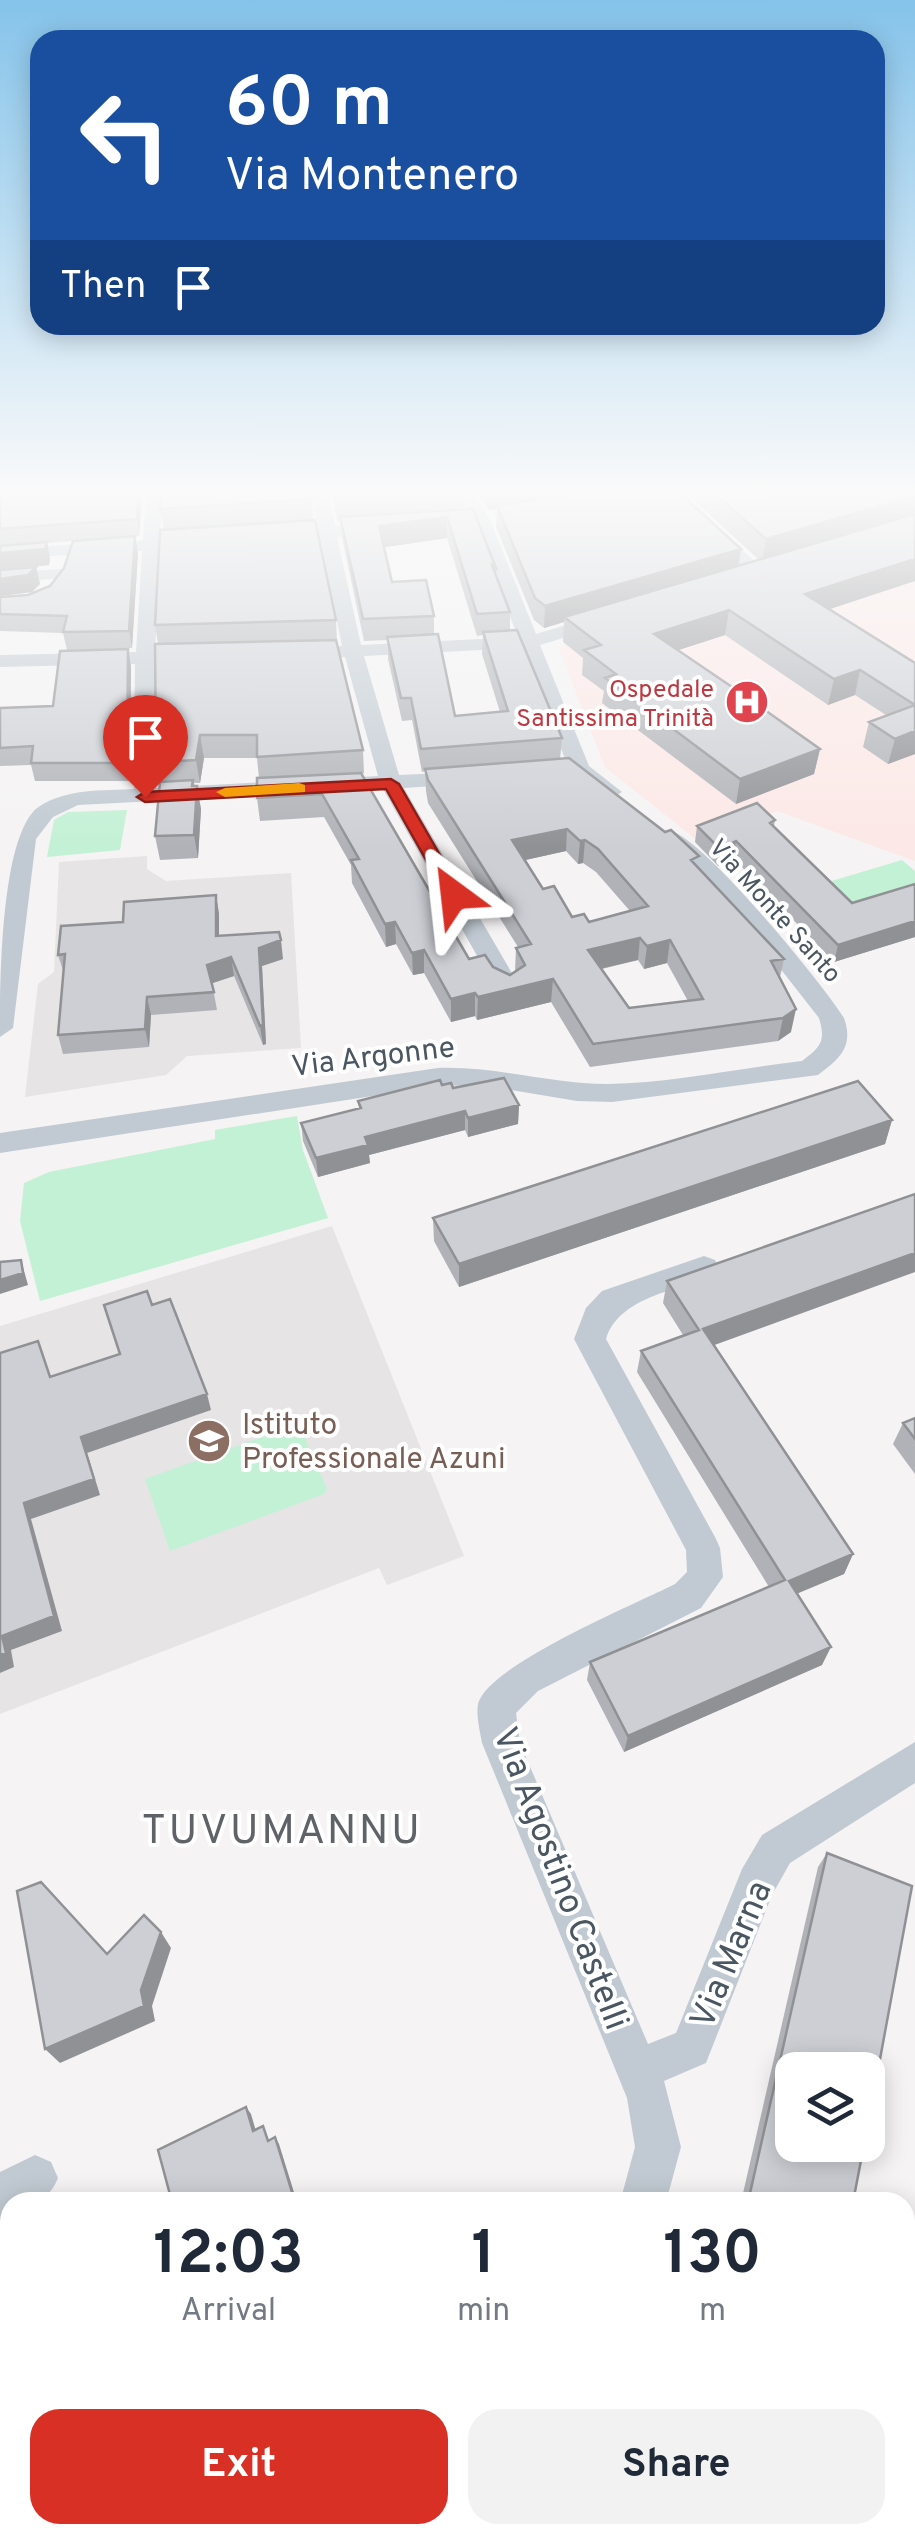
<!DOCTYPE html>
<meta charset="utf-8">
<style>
:root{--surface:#fff;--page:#f2f2f3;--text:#1f2937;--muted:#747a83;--accent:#d93025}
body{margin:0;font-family:Overpass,sans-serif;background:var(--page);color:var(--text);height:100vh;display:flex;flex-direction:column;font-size:38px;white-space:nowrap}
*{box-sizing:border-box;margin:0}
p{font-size:32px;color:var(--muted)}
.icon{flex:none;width:55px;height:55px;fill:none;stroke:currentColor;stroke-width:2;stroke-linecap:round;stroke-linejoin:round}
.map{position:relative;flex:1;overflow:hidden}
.details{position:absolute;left:0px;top:2192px;width:915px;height:352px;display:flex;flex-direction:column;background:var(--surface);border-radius:30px 30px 0 0;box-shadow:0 5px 25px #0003}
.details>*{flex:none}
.top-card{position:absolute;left:30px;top:30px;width:855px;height:305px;border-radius:30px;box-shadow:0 5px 25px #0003;background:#1a4fa0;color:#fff;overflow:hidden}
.fabs{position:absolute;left:775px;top:2052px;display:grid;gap:20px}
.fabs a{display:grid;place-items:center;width:110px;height:110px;border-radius:20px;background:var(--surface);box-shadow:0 5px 25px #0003;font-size:50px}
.pin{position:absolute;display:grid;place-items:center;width:85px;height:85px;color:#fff;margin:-102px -42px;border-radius:50% 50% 50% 0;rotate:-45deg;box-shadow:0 0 10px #0007}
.pin .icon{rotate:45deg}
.me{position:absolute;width:110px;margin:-55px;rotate:330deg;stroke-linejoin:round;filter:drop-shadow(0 0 8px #0008)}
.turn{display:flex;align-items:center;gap:35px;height:210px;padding:0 30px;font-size:45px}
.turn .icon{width:130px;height:130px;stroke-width:2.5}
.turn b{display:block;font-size:70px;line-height:85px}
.then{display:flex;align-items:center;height:95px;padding:0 30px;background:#0003;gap:20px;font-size:38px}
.eta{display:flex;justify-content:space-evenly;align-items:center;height:170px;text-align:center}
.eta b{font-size:60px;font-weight:700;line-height:70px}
.primary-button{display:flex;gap:20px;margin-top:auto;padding:20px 30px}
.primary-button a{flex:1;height:115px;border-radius:30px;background:var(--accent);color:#fff;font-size:40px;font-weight:700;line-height:115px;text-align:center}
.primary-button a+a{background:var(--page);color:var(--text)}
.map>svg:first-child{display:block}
.education{fill:#e6e4e5}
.medical{fill:#fce8e6}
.green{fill:#c3f1d5}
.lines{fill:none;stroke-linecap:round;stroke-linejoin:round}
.minor{fill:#c1cad2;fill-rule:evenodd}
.wall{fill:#b0b2b7;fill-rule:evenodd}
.shaded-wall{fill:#909195}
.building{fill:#cdcfd5;stroke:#909195;stroke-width:2.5;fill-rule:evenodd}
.route{fill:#d93025;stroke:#8d1f18;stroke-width:2.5}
.slow{fill:#f59e0b}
.labels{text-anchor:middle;stroke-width:8;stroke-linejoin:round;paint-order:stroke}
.far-health-label{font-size:25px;fill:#be3a42;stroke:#fff;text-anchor:end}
.far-street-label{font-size:25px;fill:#4a5661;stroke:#fff}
.street-label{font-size:30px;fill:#4a5661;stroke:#fff}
.education-label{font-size:30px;fill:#785e54;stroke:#fff;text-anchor:start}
.near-street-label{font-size:35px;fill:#4a5661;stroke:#fff}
.near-quarter-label{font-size:42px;letter-spacing:2.5px;fill:#5f6368;stroke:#fff}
</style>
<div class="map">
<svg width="915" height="2543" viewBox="0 0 915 2543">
<rect width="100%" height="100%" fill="#f5f3f3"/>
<path class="education" d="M 147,856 L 147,869 L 166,881 L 291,873 L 301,1048 L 187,1056 L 166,1075 L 25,1097 L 38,984 L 54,972 L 59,862 Z
M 332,1226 L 464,1556 L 387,1585 L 379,1568 L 0,1714 L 0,1326 Z"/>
<path class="medical" d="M 915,535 L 915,861 L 777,811 L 698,841 L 605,767 L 558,647 Z"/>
<path class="green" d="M 127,810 L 120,850 L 47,857 L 54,820 L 68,812 Z
M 902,860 L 915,871 L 915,895 L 847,915 L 818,885 Z
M 297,1116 L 303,1150 L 328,1218 L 40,1301 L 20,1221 L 24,1183 L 49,1172 L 215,1139 L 215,1130 Z
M 299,1424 L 327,1489 L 324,1494 L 170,1551 L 145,1479 Z"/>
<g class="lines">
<path class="minor" d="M 146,493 L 162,493 L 160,539 L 197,537 L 206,542 L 197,547 L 160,550 L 155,652 L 197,651 L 207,657 L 197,663 L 155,664 L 156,788 L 378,776 L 345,657 L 298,660 L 288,654 L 298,648 L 342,646 L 320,538 L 277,541 L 268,536 L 277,531 L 318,528 L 311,493 L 327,493 L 335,526 L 381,523 L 390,528 L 381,533 L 337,537 L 361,645 L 518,637 L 472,520 L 457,493 L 474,493 L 490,520 L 536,634 L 603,614 L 610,616 L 610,624 L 540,645 L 589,766 L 622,792 L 611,799 L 569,769 L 522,648 L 364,656 L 399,775 L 463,772 L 474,778 L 463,784 L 404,788 L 520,987 L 516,993 L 498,993 L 383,789 L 78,805 L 53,817 L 36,839 L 13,1028 L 0,1037 C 0,985 0,839 37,808 C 65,788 102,791 134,789 L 135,664 L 0,667 L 0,655 L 136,652 L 142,551 L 0,559 L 0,549 L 143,540 Z
M 663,493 L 681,493 L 765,571 L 765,579 L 753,579 Z
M 60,569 L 66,570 L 66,578 L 0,583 L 0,573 Z
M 671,831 C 705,840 822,983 844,1018 C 854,1046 840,1059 818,1075 L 612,1102 L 577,1101 L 481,1085 L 438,1086 L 0,1153 L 0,1133 L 438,1068 C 496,1066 551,1084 608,1084 C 672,1083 739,1068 802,1061 C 821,1047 826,1041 819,1018 L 757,939 L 663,843 L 660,838 L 663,833 Z
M 704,1256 L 715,1260 L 719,1268 L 715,1276 C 677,1290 619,1297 606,1339 L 715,1537 L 720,1548 L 723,1577 L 701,1608 L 538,1691 L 516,1713 L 520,1743 L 648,2044 L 676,2033 L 742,1869 L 762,1835 L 915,1742 L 915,1783 L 790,1863 L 772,1895 L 706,2063 L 664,2081 L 681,2147 L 666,2202 L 620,2202 L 635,2147 L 627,2098 L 482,1743 C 480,1731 476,1716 478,1704 C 488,1665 636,1604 675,1584 L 687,1572 L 686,1550 L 574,1339 L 586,1308 L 602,1291 Z
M 35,2155 L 51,2162 L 58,2178 C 48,2202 35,2202 10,2202 L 10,2216 L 0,2220 L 0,2172 Z
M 526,2535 L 578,2535 L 576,2543 L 524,2543 Z"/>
</g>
<path class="wall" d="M 0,493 L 141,493 L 139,536 L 47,543 L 50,559 L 49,565 L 18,568 L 36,567 L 40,584 L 32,592 L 0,596 Z
M 334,493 L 464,493 L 464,509 L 496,568 L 496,576 L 510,612 L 510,630 L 562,738 L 560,759 L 697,867 L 784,959 L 780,977 L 791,1032 L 778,1041 L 590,1067 L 551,1002 L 477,1020 L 475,1016 L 451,1022 L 424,973 L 413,975 L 396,944 L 386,947 L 352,883 L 351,865 L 324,817 L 260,821 L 257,798 L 259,778 L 257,758 L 204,758 L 200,783 L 194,783 L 201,809 L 198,858 L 160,860 L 155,836 L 161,782 L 156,758 L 158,644 L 155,625 L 164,530 L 160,509 L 312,499 L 313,520 L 336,620 L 337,642 L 363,750 L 364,773 L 362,774 L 469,959 L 510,975 L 515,972 L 516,948 L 518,947 L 428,803 L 426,791 L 425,771 L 422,772 L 412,720 L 402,721 L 388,659 L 388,640 L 364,641 L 342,538 L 340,521 L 337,521 L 335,510 ZM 447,538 L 477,636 L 483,635 L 482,654 L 500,712 L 455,716 L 434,634 L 434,616 L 392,582 L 384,547 ZM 566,851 L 578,864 L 583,863 L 596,872 L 630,911 L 589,922 L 572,917 L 543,889 L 525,860 ZM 638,960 L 644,969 L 667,963 L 688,1001 L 629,1008 L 602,969 Z
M 478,493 L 680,493 L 741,549 L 738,566 L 759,560 L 686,493 L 915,493 L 829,609 L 915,663 L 915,754 L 888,764 L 863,747 L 869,722 L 886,715 L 855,695 L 828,705 L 725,635 L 678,650 L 820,749 L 814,774 L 736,804 L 602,703 L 604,691 L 582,675 L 583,658 L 563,642 L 564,622 L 544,628 L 534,620 L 496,527 L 497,509 L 488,510 Z
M 135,536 L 138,553 L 132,648 L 67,650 L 63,633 L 0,631 L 0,614 L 28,595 L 50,586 Z
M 128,649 L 131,667 L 130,781 L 35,781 L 31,765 L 0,766 L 0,708 L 53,706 Z
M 775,820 L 774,826 L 852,903 L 915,884 L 915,937 L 834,962 L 733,858 L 718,866 L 695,842 L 697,826 Z
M 216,895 L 219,914 L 219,936 L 283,959 L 262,966 L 266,1044 L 263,1045 L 234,976 L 212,983 L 217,1010 L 151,1015 L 149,1047 L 63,1054 L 58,1035 L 64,973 L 58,955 L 123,922 Z
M 442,1085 L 519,1105 L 518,1124 L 468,1137 L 465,1130 L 369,1155 L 370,1163 L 318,1177 L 303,1141 L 301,1123 L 359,1109 L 358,1101 Z
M 892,1120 L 885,1144 L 459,1287 L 434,1241 L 433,1218 Z
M 667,1281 L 714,1345 L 853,1554 L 844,1574 L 797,1593 L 822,1665 L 624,1752 L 587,1680 L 590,1662 L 769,1587 L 637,1372 L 641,1351 L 683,1335 L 663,1303 Z
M 915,1418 L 915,1474 L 893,1444 L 903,1423 Z
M 827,1853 L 853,2202 L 741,2202 L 818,1867 Z
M 664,2535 L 790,2535 L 789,2543 L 662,2543 Z"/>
<path class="shaded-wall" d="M 138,493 L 141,493 L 142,500 L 139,536 L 137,519 Z
M 488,493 L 597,493 L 488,510 Z
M 915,496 L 915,514 L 762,563 L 766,539 Z
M 447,517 L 447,538 L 380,548 L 379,526 Z
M 135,536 L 138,553 L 132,648 L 129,631 Z
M 47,542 L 50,559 L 49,565 L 0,570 L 0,553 Z
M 741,549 L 738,570 L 564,617 L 564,622 L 544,628 L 545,606 Z
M 915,559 L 915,581 L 800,619 L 805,594 Z
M 36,567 L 40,584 L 32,592 L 0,596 L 0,579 Z
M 729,610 L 725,635 L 651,659 L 654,634 Z
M 128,649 L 131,667 L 130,781 L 127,763 Z
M 860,670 L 855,695 L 828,705 L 834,679 Z
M 915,731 L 915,754 L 888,764 L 895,739 Z
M 200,735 L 204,758 L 200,783 L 196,760 Z
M 820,749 L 814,774 L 736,804 L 740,779 Z
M 193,780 L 196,800 L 197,786 L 201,809 L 198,858 L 194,835 Z
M 567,829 L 566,851 L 512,863 L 512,840 Z
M 585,840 L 583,863 L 578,864 L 580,841 Z
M 736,841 L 733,858 L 718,866 L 720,849 Z
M 216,895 L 219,914 L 219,955 L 216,936 Z
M 915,921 L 915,937 L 834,962 L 838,945 Z
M 395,922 L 396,944 L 386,947 L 385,924 Z
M 640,938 L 638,960 L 586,972 L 588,950 Z
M 281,940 L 283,959 L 262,966 L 266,1044 L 263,1045 L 260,1026 L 259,948 Z
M 670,940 L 667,963 L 644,969 L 647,946 Z
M 424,950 L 424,973 L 413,975 L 412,953 Z
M 231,957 L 234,976 L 210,984 L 207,965 Z
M 553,979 L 551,1002 L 477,1020 L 478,997 Z
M 475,993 L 475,1016 L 451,1022 L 451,999 Z
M 147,997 L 151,1015 L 149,1047 L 145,1029 Z
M 796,1009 L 791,1032 L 778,1041 L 783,1018 Z
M 519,1105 L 518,1124 L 468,1137 L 468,1118 Z
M 465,1111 L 465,1130 L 369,1155 L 370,1163 L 318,1177 L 316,1158 L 365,1137 Z
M 892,1120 L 885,1144 L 459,1287 L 459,1264 Z
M 915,1253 L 915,1272 L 698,1351 L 703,1329 Z
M 21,1260 L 28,1285 L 0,1294 L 0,1280 Z
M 207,1394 L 211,1410 L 87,1453 L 100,1495 L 31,1519 L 62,1631 L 11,1650 L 14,1667 L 0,1673 L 0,1655 L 24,1503 L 81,1437 Z
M 853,1554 L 844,1574 L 782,1600 L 789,1581 Z
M 831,1647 L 822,1665 L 624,1752 L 628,1736 Z
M 161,1932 L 171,1948 L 152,2006 L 155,2021 L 60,2063 L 45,2049 L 141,1990 Z
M 246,2107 L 251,2114 L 258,2138 L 253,2131 Z
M 275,2137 L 279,2144 L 297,2202 L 295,2202 Z
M 10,2414 L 10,2425 L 0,2430 L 0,2420 Z"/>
<path class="building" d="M 0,493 L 138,493 L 137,519 L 0,529 Z
M 161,493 L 310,493 L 312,499 L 160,509 Z
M 335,493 L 401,493 L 335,498 Z
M 579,493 L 680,493 L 741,549 L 545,606 L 535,598 L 497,506 Z
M 714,493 L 915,493 L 915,496 L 766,539 Z
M 473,509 L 496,568 L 492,565 L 510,612 L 477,614 L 447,517 L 379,526 L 392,582 L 426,580 L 434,616 L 363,619 L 340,517 Z
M 915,514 L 915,559 L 805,594 L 915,663 L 915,705 L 860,670 L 834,679 L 729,610 L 654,634 L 738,691 L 762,692 L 762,708 L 820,749 L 740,779 L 605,678 L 616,674 L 584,650 L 601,645 L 564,617 Z
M 315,520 L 336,620 L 155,625 L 160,530 Z
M 135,536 L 129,631 L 63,632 L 67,616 L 0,614 L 0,597 L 28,595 L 50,586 L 64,568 L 73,541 Z
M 47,542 L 45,549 L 0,553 L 0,546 Z
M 36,567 L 28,575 L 0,579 L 0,570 Z
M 517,630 L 562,738 L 421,749 L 411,698 L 401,698 L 387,637 L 438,634 L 455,716 L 508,711 L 483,632 Z
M 336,640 L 363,750 L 257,757 L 257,735 L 200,735 L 196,760 L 162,762 L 156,758 L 155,644 Z
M 128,649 L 127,763 L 31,763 L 33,746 L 0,748 L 0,708 L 53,706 L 60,651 Z
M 915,705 L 915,731 L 895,739 L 869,722 Z
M 569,758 L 665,832 L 671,830 L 699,856 L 691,860 L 784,959 L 771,961 L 796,1009 L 783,1018 L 593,1044 L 553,979 L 478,997 L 475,993 L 451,999 L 424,950 L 412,953 L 395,922 L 385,924 L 351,860 L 359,859 L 322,794 L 257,798 L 257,778 L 361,773 L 469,959 L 485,955 L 493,967 L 510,975 L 525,965 L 516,948 L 531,944 L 428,780 L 425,769 ZM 567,829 L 580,841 L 585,840 L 598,849 L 648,906 L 589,922 L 584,914 L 572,917 L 554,886 L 543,889 L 512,840 ZM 640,938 L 647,946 L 670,940 L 703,999 L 629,1008 L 588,950 Z
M 193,780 L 192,786 L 197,786 L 194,835 L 155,836 L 160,782 Z
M 757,803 L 775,820 L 770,823 L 852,903 L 915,884 L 915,921 L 838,945 L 736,841 L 720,849 L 697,826 Z
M 216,895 L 216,936 L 279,932 L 281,940 L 259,948 L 263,1025 L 260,1026 L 231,957 L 207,965 L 214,992 L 147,997 L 145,1029 L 58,1035 L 65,954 L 58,955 L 61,926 L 123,922 L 124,902 Z
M 504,1078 L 519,1105 L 468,1118 L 465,1111 L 365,1137 L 368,1145 L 316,1158 L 301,1123 L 361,1108 L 358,1101 L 440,1080 L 442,1085 L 451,1083 L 453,1088 Z
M 858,1081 L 892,1120 L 459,1264 L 433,1218 Z
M 915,1194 L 915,1253 L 703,1329 L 853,1554 L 789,1581 L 831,1647 L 628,1736 L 590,1662 L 785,1580 L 641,1351 L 699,1330 L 667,1281 Z
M 21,1260 L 23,1273 L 0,1280 L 0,1262 Z
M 147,1291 L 152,1305 L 170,1299 L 207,1394 L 81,1437 L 94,1479 L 24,1503 L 54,1616 L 2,1636 L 6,1653 L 0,1655 L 0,1353 L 38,1341 L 50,1377 L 120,1354 L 104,1305 Z
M 915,1418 L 915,1439 L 903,1423 Z
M 827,1853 L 912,1886 L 868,2124 L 868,2070 L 792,2070 L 792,2145 L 864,2145 L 853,2202 L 748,2202 Z
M 41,1882 L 107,1954 L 144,1915 L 161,1932 L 141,1990 L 144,2006 L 45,2049 L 17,1891 Z
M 246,2107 L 253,2131 L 263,2126 L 268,2141 L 275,2137 L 295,2202 L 172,2202 L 158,2150 Z
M 10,2263 L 10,2414 L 0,2420 L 0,2268 Z
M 672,2535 L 790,2535 L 789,2543 L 671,2543 Z"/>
<linearGradient id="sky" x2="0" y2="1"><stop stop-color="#85c3ea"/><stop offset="0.58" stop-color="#fafafa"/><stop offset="1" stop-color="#fafafa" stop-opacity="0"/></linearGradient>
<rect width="915" height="849" fill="url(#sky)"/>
<path class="route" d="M 391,779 L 399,784 L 463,895 L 461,899 L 448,899 L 386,789 L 145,802 L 137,797 L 145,792 Z"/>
<path class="slow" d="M 299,783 L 305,785 L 305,792 L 225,797 L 216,792 L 225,788 Z"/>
<defs>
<g id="hospital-disc" transform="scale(2.25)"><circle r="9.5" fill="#e0444e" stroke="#fff"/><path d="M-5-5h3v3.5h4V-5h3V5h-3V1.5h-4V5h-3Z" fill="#fff"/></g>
<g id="school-disc" transform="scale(2.25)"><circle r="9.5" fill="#8d6e63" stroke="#fff"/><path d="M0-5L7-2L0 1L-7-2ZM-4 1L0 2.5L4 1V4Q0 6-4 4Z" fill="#fff"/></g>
</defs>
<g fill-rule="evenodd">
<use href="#hospital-disc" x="747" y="702"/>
<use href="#school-disc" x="209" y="1441"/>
</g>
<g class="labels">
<g class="far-health-label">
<text x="714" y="697">Ospedale<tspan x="714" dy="29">Santissima Trinità</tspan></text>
</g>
<g class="far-street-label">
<text transform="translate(776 910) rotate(48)" y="9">Via Monte Santo</text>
</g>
<g class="street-label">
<text transform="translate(373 1056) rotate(-7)" y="10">Via Argonne</text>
</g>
<g class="education-label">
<text x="242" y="1434">Istituto<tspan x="242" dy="34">Professionale Azuni</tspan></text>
</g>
<g class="near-street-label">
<text transform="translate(562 1878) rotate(69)" y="12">Via Agostino Castelli</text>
<text transform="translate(730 1954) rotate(-67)" y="12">Via Marna</text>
</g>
<g class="near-quarter-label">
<text x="282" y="1843">TUVUMANNU</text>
</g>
</g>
</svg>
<div class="fabs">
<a><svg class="icon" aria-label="layers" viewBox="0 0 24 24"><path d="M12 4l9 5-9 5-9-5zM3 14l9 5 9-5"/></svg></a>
</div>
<div class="pin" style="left:145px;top:797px;background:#d93025"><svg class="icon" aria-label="arrive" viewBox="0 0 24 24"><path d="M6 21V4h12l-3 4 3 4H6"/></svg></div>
<svg class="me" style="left:454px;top:895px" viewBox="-20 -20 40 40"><path d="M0-17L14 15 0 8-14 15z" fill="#d93025" stroke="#fff" stroke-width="4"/></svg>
<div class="top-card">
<div class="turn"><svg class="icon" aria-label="left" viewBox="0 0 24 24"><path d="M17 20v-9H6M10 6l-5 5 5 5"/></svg><div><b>60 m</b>Via Montenero</div></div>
<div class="then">Then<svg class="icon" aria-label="arrive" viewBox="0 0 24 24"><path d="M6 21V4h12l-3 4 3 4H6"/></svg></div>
</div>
<section class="details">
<div class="eta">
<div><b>12:03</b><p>Arrival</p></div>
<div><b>1</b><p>min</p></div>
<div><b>130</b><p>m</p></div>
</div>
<div class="primary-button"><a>Exit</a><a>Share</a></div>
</section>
</div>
